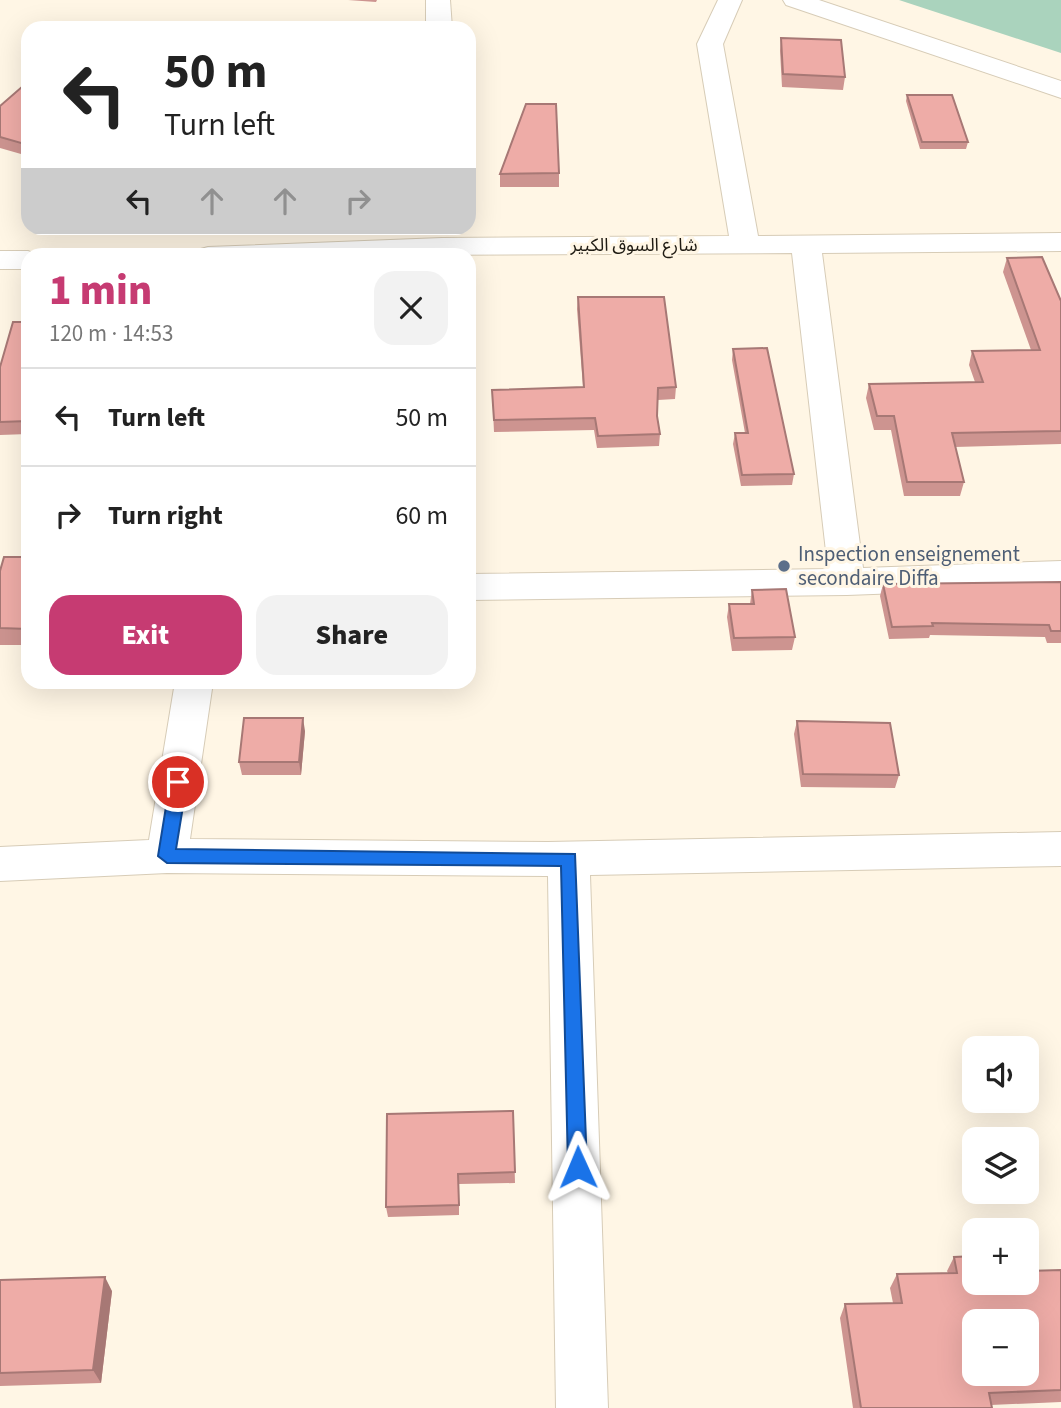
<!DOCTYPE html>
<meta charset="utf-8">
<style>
:root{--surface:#fff;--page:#f2f2f2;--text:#222;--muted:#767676;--line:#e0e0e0;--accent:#c63b72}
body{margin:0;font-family:"Source Sans 3","Noto Sans Arabic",sans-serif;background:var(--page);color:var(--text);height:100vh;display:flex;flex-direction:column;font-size:26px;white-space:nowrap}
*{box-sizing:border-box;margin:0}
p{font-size:23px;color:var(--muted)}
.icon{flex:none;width:38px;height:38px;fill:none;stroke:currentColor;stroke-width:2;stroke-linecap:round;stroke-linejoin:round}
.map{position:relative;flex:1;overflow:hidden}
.panel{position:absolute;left:21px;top:248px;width:455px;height:441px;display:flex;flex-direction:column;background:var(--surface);border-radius:21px;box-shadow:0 7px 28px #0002}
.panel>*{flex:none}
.top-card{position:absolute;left:21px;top:21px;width:455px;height:214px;border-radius:21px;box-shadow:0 7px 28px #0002;background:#fff;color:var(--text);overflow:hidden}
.fabs{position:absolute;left:962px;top:1036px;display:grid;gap:14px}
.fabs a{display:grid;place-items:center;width:77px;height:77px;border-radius:14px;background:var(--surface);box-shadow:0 7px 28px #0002;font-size:35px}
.pin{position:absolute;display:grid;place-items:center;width:60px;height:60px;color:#fff;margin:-30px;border:4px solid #fff;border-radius:50%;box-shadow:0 2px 7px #0007}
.me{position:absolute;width:77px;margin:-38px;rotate:359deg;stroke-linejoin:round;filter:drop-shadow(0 0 5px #0008)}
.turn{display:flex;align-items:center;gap:24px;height:147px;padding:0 28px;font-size:32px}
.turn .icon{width:91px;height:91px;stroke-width:2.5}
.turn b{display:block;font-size:49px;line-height:60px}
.lanes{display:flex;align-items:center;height:66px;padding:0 28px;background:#0003;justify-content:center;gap:35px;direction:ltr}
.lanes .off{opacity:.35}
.round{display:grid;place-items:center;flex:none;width:74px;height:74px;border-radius:21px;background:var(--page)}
.overview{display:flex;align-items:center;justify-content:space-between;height:119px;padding:0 28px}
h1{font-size:42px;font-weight:800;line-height:52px;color:var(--accent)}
.cta{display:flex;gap:14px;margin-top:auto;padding:14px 28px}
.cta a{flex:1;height:80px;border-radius:21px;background:var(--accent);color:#fff;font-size:28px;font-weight:800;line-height:80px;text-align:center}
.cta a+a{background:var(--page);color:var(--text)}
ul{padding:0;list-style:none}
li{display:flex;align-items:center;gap:21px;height:98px;padding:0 28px;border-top:2px solid var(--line)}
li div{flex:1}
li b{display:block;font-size:26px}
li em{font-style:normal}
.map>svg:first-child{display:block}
.green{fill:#aad3bd}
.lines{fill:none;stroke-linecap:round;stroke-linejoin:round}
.minor-casing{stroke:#d7ccb7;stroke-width:2}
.minor{fill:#fff;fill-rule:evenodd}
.wall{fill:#cd9490}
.shaded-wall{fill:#a77875}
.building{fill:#eeaca7;stroke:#a77875;stroke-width:2;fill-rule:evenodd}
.route{fill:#1a73e8;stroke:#114b97;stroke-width:2}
.service-dot{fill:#5c6f8a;stroke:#fff6e5;stroke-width:2.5}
.labels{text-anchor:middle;stroke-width:6;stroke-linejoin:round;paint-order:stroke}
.far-street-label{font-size:18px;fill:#1f1b13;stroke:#fff6e5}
.service-label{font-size:21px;fill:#4e5e75;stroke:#fff6e5;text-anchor:start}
</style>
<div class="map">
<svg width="1061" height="1408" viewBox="0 0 1061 1408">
<rect width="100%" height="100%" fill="#fff6e5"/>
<path class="green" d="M 899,0 L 1061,0 L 1061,53 Z"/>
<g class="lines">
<g class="minor-casing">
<path id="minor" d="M 426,0 L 450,0 L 452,28 L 426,28 Z
M 718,0 L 742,0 L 723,44 L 758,236 L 1061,233 L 1061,251 L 822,253 L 863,568 L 1061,561 L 1061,587 L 847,595 L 469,600 L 469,574 L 828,569 L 792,253 L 193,256 L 197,250 L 208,247 L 442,238 L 729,236 L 697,44 Z
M 783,0 L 819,0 L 1061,81 L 1061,98 L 786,5 Z
M 0,251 L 28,251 L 40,256 L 28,256 L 28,269 L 0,269 Z
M 175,682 L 213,682 L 190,839 L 548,842 L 1061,832 L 1061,866 L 590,875 L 608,1408 L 556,1408 L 548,876 L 167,873 L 0,881 L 0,847 L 149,840 Z"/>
</g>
<use href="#minor" class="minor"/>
</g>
<path class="wall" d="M 348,0 L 377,0 L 376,2 Z
M 781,38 L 845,77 L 843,90 L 782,87 L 780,51 Z
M 28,87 L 28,156 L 0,148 L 0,106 Z
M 907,95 L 968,142 L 966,149 L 920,149 L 906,101 Z
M 559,173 L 559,187 L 500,187 L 500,174 Z
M 1007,258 L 1061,301 L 1061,444 L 955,447 L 964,482 L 960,496 L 904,496 L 891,430 L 874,430 L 866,398 L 869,384 L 975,382 L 969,365 L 972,351 L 1031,350 L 1003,272 Z
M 578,297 L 676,387 L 675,399 L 658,400 L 657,416 L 660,434 L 659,446 L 597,448 L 594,430 L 494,432 L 492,390 L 583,387 L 577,309 Z
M 28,322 L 28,434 L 0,435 L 0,367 Z
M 733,349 L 794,474 L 792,485 L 741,486 L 733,444 L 735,433 L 745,433 L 732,360 Z
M 28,557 L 28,645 L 0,645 L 0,571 Z
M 1061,582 L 1061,643 L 1047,643 L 1045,637 L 930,635 L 929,638 L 889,639 L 880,596 L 883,584 Z
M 752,590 L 795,637 L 792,650 L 732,651 L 727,617 L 729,604 L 750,604 Z
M 797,721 L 899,775 L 895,788 L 801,787 L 794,734 Z
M 305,731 L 301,775 L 242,775 L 239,762 Z
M 513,1111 L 515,1183 L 459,1184 L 459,1215 L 388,1217 L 386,1207 Z
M 954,1257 L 1027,1272 L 1061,1270 L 1061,1402 L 991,1405 L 992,1408 L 853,1408 L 840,1318 L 845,1304 L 893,1303 L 890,1288 L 897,1274 L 948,1273 L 947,1271 Z
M 0,1280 L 112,1291 L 101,1383 L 0,1386 Z"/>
<path class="shaded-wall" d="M 303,718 L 305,731 L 301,775 L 299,762 Z
M 105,1277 L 112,1291 L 101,1383 L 93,1370 Z"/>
<path class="building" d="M 781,38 L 841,40 L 845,77 L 783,74 Z
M 23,86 L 28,87 L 28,145 L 0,137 L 0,106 Z
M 907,95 L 952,95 L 968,142 L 922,142 Z
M 526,104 L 556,104 L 559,173 L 500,174 Z
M 1042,257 L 1061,301 L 1061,431 L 952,433 L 964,482 L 907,482 L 894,416 L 877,416 L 869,384 L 983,382 L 972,351 L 1040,350 L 1007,258 Z
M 578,297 L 664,297 L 676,387 L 658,388 L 657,416 L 660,434 L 598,436 L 595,418 L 494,420 L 492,390 L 584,387 Z
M 13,322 L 28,322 L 28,421 L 0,422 L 0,367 Z
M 767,348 L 794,474 L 742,475 L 735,433 L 748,433 L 733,349 Z
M 4,557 L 28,557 L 28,629 L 0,628 L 0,571 Z
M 1061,582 L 1061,631 L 1051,631 L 1049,625 L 932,623 L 933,626 L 892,627 L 883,584 Z
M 786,589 L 795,637 L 734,638 L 729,604 L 754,604 L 752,590 Z
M 244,718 L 303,718 L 299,762 L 239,762 Z
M 797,721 L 890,723 L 899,775 L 803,774 Z
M 513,1111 L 515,1172 L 458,1174 L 459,1205 L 386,1207 L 387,1114 Z
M 975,1256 L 975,1283 L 1027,1283 L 1027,1271 L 1061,1270 L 1061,1390 L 989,1393 L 992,1408 L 861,1408 L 845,1304 L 902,1303 L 897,1274 L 957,1273 L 954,1257 ZM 975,1321 L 1027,1321 L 1027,1374 L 975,1374 Z
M 105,1277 L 93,1370 L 0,1373 L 0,1280 Z"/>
<path class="route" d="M 178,775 L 187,782 L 176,849 L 575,854 L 587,1167 L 584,1173 L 578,1176 L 571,1173 L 568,1167 L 561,866 L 167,863 L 158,856 L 170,782 Z"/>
<circle class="service-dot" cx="784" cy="566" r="7"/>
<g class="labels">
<g class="far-street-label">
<text x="634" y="251">شارع السوق الكبير</text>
</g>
<g class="service-label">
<text x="798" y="561">Inspection enseignement<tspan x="798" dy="24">secondaire Diffa</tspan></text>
</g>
</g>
</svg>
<div class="fabs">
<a><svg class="icon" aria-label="sound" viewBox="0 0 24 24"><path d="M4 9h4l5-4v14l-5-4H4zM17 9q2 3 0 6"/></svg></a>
<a><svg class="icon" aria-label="layers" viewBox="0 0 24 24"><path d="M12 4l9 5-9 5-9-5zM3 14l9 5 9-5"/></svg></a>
<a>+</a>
<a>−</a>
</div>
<div class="pin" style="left:178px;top:782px;background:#d93025"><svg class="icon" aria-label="arrive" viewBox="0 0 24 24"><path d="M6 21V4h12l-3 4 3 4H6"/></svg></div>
<svg class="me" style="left:578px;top:1167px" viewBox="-20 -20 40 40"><path d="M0-17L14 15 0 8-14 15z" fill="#1a73e8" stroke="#fff" stroke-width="4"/></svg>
<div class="top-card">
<div class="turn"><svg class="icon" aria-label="left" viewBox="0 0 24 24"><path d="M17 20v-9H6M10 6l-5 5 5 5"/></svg><div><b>50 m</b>Turn left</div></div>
<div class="lanes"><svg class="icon" aria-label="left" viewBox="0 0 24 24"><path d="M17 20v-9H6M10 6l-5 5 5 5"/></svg><svg class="icon off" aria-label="ahead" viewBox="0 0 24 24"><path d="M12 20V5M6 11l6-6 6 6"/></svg><svg class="icon off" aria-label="ahead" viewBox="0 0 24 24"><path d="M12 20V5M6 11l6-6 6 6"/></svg><svg class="icon off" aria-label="right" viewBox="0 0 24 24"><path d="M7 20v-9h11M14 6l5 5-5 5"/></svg></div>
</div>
<section class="panel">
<div class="overview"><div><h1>1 min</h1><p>120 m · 14:53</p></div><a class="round"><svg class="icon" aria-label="close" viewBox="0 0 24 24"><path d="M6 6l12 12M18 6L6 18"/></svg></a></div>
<ul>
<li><svg class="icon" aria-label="left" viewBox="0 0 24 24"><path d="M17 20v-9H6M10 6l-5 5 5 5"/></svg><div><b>Turn left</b></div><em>50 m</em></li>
<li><svg class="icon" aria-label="right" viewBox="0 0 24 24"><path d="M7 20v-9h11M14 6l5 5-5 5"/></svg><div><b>Turn right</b></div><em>60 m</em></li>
</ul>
<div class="cta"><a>Exit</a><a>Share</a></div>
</section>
</div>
